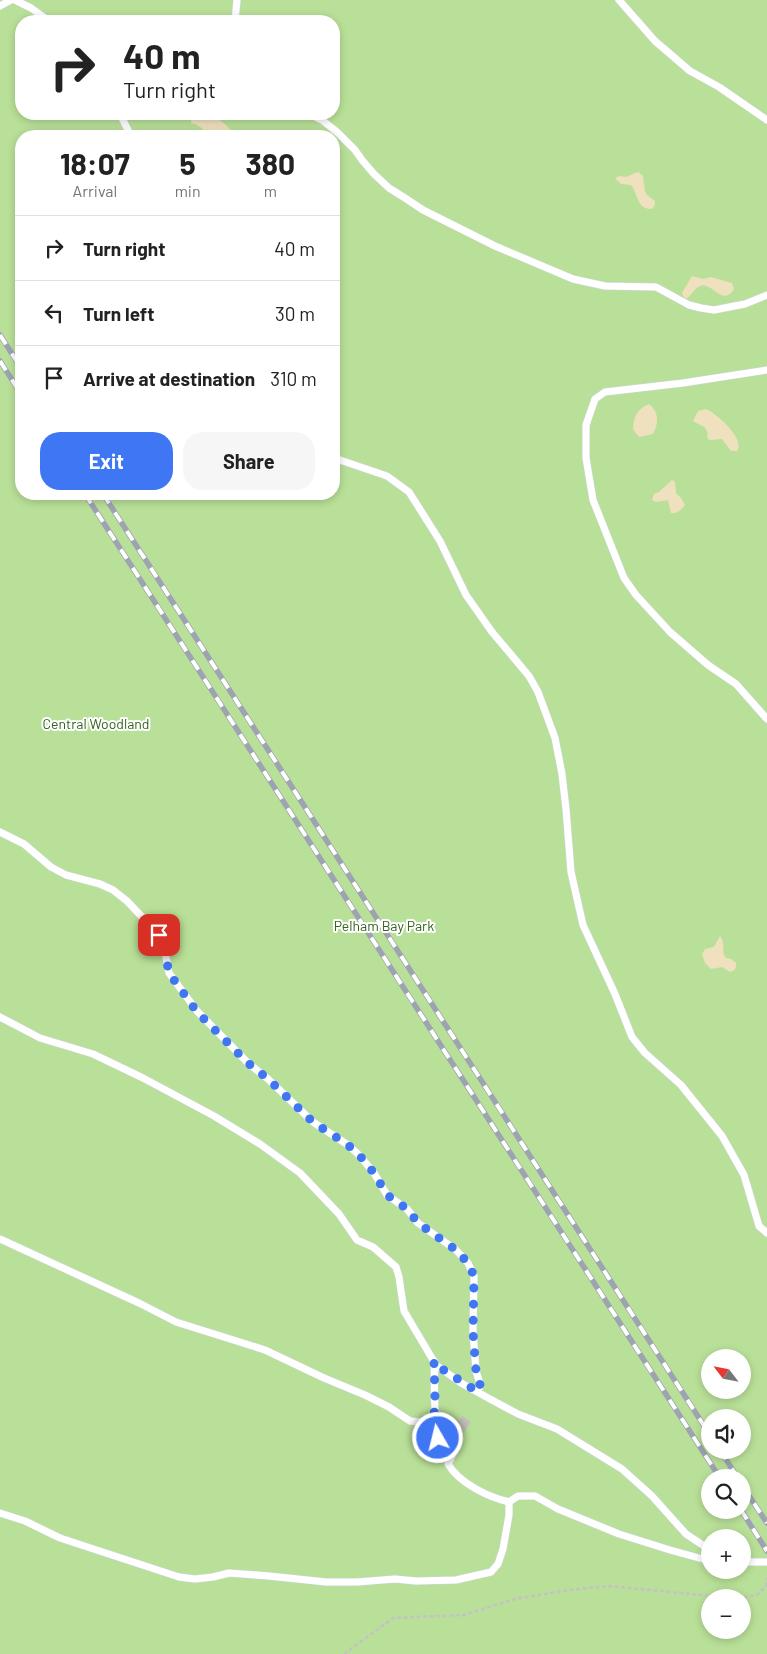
<!DOCTYPE html>
<meta charset="utf-8">
<style>
:root{--surface:#fff;--page:#f6f6f6;--text:#222;--muted:#767676;--line:#e0e0e0;--accent:#3f76f3}
body{margin:0;font-family:Barlow,sans-serif;background:var(--page);color:var(--text);height:100vh;display:flex;flex-direction:column;font-size:19px;white-space:nowrap}
*{box-sizing:border-box;margin:0}
p{font-size:16px;color:var(--muted)}
.icon{flex:none;width:28px;height:28px;fill:none;stroke:currentColor;stroke-width:2;stroke-linecap:round;stroke-linejoin:round}
.map{position:relative;flex:1;overflow:hidden}
.details{position:absolute;left:15px;top:130px;width:325px;height:370px;display:flex;flex-direction:column;background:var(--surface);border-radius:20px;box-shadow:0 2px 8px #0003}
.details>*{flex:none}
.guide{position:absolute;left:15px;top:15px;width:325px;height:105px;border-radius:20px;box-shadow:0 2px 8px #0003;background:#fff;color:var(--text);overflow:hidden}
.needle{width:32px;rotate:302deg}
.fabs{position:absolute;left:701px;top:1349px;display:grid;gap:10px}
.fabs a{display:grid;place-items:center;width:50px;height:50px;border-radius:50%;background:var(--surface);box-shadow:0 2px 8px #0003;font-size:25px}
.pin{position:absolute;display:grid;place-items:center;width:42px;height:42px;color:#fff;margin:-21px;border-radius:10px;box-shadow:0 2px 8px #0006}
.me{position:absolute;width:55px;margin:-28px;rotate:352deg;stroke-linejoin:round;filter:drop-shadow(0 0 4px #0008)}
.turn{display:flex;align-items:center;gap:18px;height:105px;padding:0 25px;font-size:22px}
.turn .icon{width:65px;height:65px;stroke-width:2.5}
.turn b{display:block;font-size:35px;line-height:42px}
.eta{display:flex;justify-content:space-evenly;align-items:center;height:85px;text-align:center}
.eta b{font-size:30px;font-weight:700;line-height:35px}
.button{display:flex;gap:10px;margin-top:auto;padding:10px 25px}
.button a{flex:1;height:58px;border-radius:20px;background:var(--accent);color:#fff;font-size:20px;font-weight:700;line-height:58px;text-align:center}
.button a+a{background:var(--page);color:var(--text)}
ul{padding:0;list-style:none}
li{display:flex;align-items:center;gap:15px;height:65px;padding:0 25px;border-top:1px solid var(--line)}
li div{flex:1}
li b{display:block;font-size:19px}
li em{font-style:normal}
.map>svg:first-child{display:block}
.green{fill:#b9e098;fill-rule:evenodd}
.sand{fill:#efe1be}
.building{fill:#c5c0b9}
.lines{fill:none;stroke-linecap:round;stroke-linejoin:round}
.lane-casing{stroke:#d0d5e1;stroke-width:8}
.path{stroke:#c3c3c3;stroke-width:2.5;stroke-dasharray:4 2.5;stroke-linecap:butt}
.lane{stroke:#fff;stroke-width:7}
.rail-casing{stroke:#9ea3b2;stroke-width:5.5}
.rail{stroke:#fff;stroke-width:4;stroke-dasharray:11;stroke-linecap:butt}
.route{stroke:#3f76f3;stroke-width:9;stroke-dasharray:0 16.2}
.labels{text-anchor:middle;stroke-width:4;stroke-linejoin:round;paint-order:stroke}
.park-label{font-size:14px;fill:#33621c;stroke:#fff}
</style>
<div class="map">
<svg width="767" height="1654" viewBox="0 0 767 1654">
<rect width="100%" height="100%" fill="#eae2da"/>
<path class="green" d="M 0,0 L 767,0 L 767,1654 L 0,1654 ZM 21,21 L 334,21 L 334,114 L 21,114 ZM 21,136 L 334,136 L 334,494 L 21,494 ZM 710,1358 L 742,1358 L 742,1390 L 710,1390 ZM 710,1418 L 742,1418 L 742,1450 L 710,1450 ZM 710,1478 L 742,1478 L 742,1510 L 710,1510 ZM 710,1538 L 742,1538 L 742,1570 L 710,1570 ZM 710,1598 L 742,1598 L 742,1630 L 710,1630 Z"/>
<path class="sand" d="M 192,114 L 212,114 L 227,126 L 234,134 L 233,136 L 205,136 C 204,128 199,125 191,123 Z
M 638,172 L 643,176 L 645,192 L 648,196 L 655,201 L 655,205 L 652,209 C 636,209 639,195 631,185 L 621,184 L 615,178 L 620,176 L 626,177 Z
M 692,276 L 703,279 L 711,277 L 732,283 L 734,289 C 722,308 712,281 700,286 C 694,288 692,296 685,299 L 682,293 Z
M 649,404 C 659,412 659,423 653,434 L 639,437 L 633,429 C 634,416 637,409 649,404 Z
M 706,409 C 716,413 746,439 737,451 L 731,451 L 722,439 L 710,440 L 708,439 C 707,436 708,434 707,432 C 706,425 698,425 693,421 L 698,411 Z
M 672,480 L 675,482 L 676,493 L 681,498 L 685,505 C 681,510 677,514 671,513 L 668,500 L 656,502 L 652,500 L 654,494 L 659,492 Z
M 720,936 C 727,945 720,952 726,958 L 731,959 L 736,963 C 737,968 735,971 730,972 L 722,967 L 711,969 L 705,963 L 702,954 L 705,949 L 714,947 Z"/>
<path class="building" d="M 462,1416 L 471,1422 L 456,1444 L 443,1435 L 455,1418 L 459,1421 Z"/>
<g class="lines">
<g class="lane-casing">
<path id="lane" d="M 15,0 L 31,8 L 49,21
M 619,0 L 655,41 L 690,71 L 719,87 L 767,120
M 0,6 L 11,0
M 235,21 L 237,0
M 120,114 L 131,136
M 309,114 L 322,120 L 337,132 L 355,150 L 362,160 L 374,174 L 389,188 L 405,198 L 423,210 L 495,246 L 573,279 L 605,286 L 656,287 L 689,305 L 701,308 L 714,310 L 745,304 L 767,295
M 767,370 L 683,383 L 605,392 L 595,399 L 586,425 L 586,458 L 593,500 L 624,578 L 636,595 L 670,632 L 708,665 L 736,684 L 767,719
M 334,458 L 387,476 L 409,492 L 440,541 L 466,595 L 492,632 L 529,676 L 538,692 L 555,738 L 562,774 L 566,809 L 571,872 L 583,925 L 615,994 L 632,1037 L 645,1053 L 681,1085 L 722,1136 L 744,1175 L 759,1226 L 767,1233
M 0,832 L 24,844 L 51,867 L 66,875 L 100,884 L 113,890 L 127,901 L 159,935 L 164,947 L 169,973 L 197,1011 L 248,1063 L 268,1079 L 313,1122 L 348,1145 L 360,1156 L 374,1173 L 387,1195 L 407,1209 L 418,1223 L 456,1250 L 468,1263 L 474,1276 L 473,1332 L 476,1371 L 480,1384 L 478,1392
M 0,1017 L 40,1038 L 93,1054 L 143,1078 L 214,1116 L 260,1144 L 300,1173 L 339,1214 L 357,1240 L 373,1247 L 396,1267 L 399,1277 L 404,1311 L 436,1365 L 461,1383 L 490,1399 L 518,1414 L 557,1429 L 622,1469 L 652,1496 L 686,1534 L 710,1550
M 0,1239 L 139,1303 L 176,1322 L 265,1350 L 324,1378 L 365,1395 L 389,1407 L 410,1421 L 419,1422 L 434,1418
M 509,1502 L 518,1496 L 535,1496 L 558,1509 L 619,1534 L 670,1550 L 710,1561
M 0,1513 L 25,1521 L 60,1538 L 179,1577 L 195,1579 L 213,1577 L 229,1573 L 269,1576 L 326,1582 L 357,1582 L 395,1579 L 416,1581 L 456,1580 L 491,1572 L 498,1564 L 503,1549 L 509,1515 L 509,1502 C 488,1497 459,1483 448,1464 L 455,1450 L 438,1438 C 433,1413 435,1387 434,1361
M 742,1562 L 767,1562"/>
</g>
<path class="path" d="M 737,1598 L 757,1595 L 766,1586 L 767,1578
M 344,1654 L 393,1618 L 464,1615 L 515,1599 L 568,1590 L 609,1586 L 732,1598"/>
<use href="#lane" class="lane"/>
<g class="rail-casing">
<path id="rail" d="M 0,335 L 21,368
M 0,361 L 21,394
M 85,494 L 720,1478
M 103,494 L 710,1435
M 720,1450 L 738,1478
M 742,1485 L 767,1523
M 741,1510 L 767,1551"/>
</g>
<use href="#rail" class="rail"/>
</g>
<g class="lines">
<path class="route" d="M 159,935 L 164,947 L 169,973 L 197,1012 L 248,1063 L 268,1079 L 313,1122 L 348,1145 L 360,1156 L 374,1173 L 387,1195 L 407,1209 L 418,1223 L 456,1250 L 468,1263 L 474,1276 L 473,1332 L 476,1371 L 480,1384 L 478,1392 L 436,1365 L 434,1361 L 435,1397 L 434,1418 L 438,1438"/>
</g>
<g class="labels">
<g class="park-label">
<text x="96" y="729">Central Woodland</text>
<text x="384" y="931">Pelham Bay Park</text>
</g>
</g>
</svg>
<div class="fabs">
<a><svg class="needle" viewBox="-14 -14 28 28"><path d="M0-13l5 13h-10z" fill="#e53935"/><path d="M0 13l5-13h-10z" fill="#767676"/></svg></a>
<a><svg class="icon" aria-label="sound" viewBox="0 0 24 24"><path d="M4 9h4l5-4v14l-5-4H4zM17 9q2 3 0 6"/></svg></a>
<a><svg class="icon" aria-label="search" viewBox="0 0 24 24"><circle cx="10" cy="10" r="6"/><path d="M15 15l6 6"/></svg></a>
<a>+</a>
<a>−</a>
</div>
<div class="pin" style="left:159px;top:935px;background:#d93025"><svg class="icon" aria-label="arrive" viewBox="0 0 24 24"><path d="M6 21V4h12l-3 4 3 4H6"/></svg></div>
<svg class="me" style="left:438px;top:1438px" viewBox="-20 -20 40 40"><circle r="17" fill="#3f76f3" stroke="#fff" stroke-width="3"/><path d="M0-11L8 9 0 5-8 9z" fill="#fff"/></svg>
<div class="guide">
<div class="turn"><svg class="icon" aria-label="right" viewBox="0 0 24 24"><path d="M7 20v-9h11M14 6l5 5-5 5"/></svg><div><b>40 m</b>Turn right</div></div>
</div>
<section class="details">
<div class="eta">
<div><b>18:07</b><p>Arrival</p></div>
<div><b>5</b><p>min</p></div>
<div><b>380</b><p>m</p></div>
</div>
<ul>
<li><svg class="icon" aria-label="right" viewBox="0 0 24 24"><path d="M7 20v-9h11M14 6l5 5-5 5"/></svg><div><b>Turn right</b></div><em>40 m</em></li>
<li><svg class="icon" aria-label="left" viewBox="0 0 24 24"><path d="M17 20v-9H6M10 6l-5 5 5 5"/></svg><div><b>Turn left</b></div><em>30 m</em></li>
<li><svg class="icon" aria-label="arrive" viewBox="0 0 24 24"><path d="M6 21V4h12l-3 4 3 4H6"/></svg><div><b>Arrive at destination</b></div><em>310 m</em></li>
</ul>
<div class="button"><a>Exit</a><a>Share</a></div>
</section>
</div>
